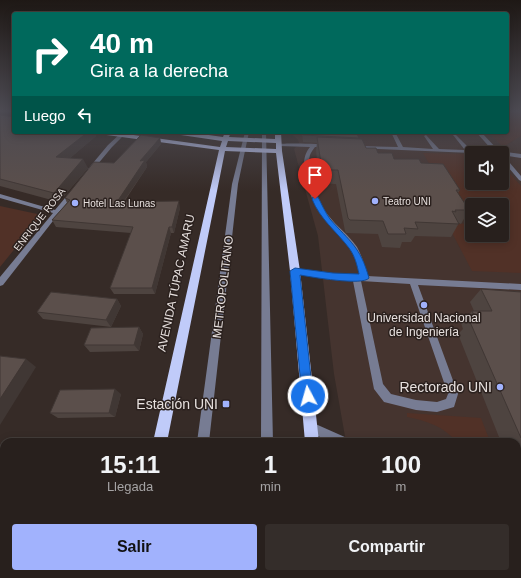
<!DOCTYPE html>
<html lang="es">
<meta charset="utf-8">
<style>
:root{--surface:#28201d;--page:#342d2a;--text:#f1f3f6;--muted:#a5a3a4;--line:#443e3b;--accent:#a1b2fd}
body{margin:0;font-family:Arial,sans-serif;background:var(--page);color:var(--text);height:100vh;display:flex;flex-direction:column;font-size:15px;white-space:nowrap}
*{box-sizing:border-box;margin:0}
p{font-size:13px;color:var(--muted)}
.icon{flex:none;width:22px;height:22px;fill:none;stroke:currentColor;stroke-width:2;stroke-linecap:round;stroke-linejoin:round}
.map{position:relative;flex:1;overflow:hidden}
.side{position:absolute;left:0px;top:438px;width:521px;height:140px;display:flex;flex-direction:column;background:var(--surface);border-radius:12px 12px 0 0;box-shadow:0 2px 10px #0003,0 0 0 1px var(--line)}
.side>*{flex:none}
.guide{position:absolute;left:12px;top:12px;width:497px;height:122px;border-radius:4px;box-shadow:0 2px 10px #0003,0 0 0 1px var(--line);background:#00695c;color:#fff;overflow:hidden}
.buttons{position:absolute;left:465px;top:146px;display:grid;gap:8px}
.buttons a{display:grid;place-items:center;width:44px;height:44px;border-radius:4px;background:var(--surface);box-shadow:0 2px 10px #0003,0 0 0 1px var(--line);font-size:20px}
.pin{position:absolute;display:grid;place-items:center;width:34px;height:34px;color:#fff;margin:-41px -17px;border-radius:50% 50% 50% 0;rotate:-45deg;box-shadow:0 0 4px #0007}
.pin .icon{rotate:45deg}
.me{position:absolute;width:44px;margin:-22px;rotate:354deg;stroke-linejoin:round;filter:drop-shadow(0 0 3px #0008)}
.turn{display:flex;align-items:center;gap:14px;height:84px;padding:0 12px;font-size:18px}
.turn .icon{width:52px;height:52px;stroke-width:2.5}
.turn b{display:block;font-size:28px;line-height:34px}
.then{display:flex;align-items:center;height:38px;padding:0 12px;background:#0003;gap:8px;font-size:15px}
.eta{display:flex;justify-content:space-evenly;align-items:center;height:68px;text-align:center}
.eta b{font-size:24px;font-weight:700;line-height:28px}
.primary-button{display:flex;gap:8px;margin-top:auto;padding:8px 12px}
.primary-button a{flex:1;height:46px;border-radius:4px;background:var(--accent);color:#111;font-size:16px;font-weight:700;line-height:46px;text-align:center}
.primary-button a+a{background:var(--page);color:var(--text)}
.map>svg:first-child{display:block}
.built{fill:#45342f;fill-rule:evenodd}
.green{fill:#513127}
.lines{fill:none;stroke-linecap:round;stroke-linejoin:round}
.lane{fill:#777c93;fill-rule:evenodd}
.street{fill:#777c93;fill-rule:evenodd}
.primary{fill:#c0cbf9;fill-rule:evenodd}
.wall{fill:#4e4440}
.shaded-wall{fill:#403734}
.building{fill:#5b4f4b;stroke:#403734}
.route{fill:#1a73e8;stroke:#114b97}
.poi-dot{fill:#a1b2fd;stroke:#2b211e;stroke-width:1.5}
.labels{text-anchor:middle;stroke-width:3;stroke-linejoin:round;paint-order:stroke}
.far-poi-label{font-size:10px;fill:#e7e0de;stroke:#2b211e;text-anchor:start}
.far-street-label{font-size:10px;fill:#e7e0de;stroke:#2b211e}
.street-label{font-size:12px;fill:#e7e0de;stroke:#2b211e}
.poi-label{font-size:12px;fill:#e7e0de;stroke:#2b211e}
.near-poi-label{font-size:14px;fill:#e7e0de;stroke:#2b211e;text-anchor:end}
</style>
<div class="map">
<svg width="521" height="578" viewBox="0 0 521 578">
<rect width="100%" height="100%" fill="#362b27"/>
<path class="built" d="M 507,110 L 521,110 L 521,578 L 373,578 L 372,574 L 517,574 L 517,442 L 346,442 L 334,374 L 318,236 L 294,149 L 296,147 L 300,146 L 298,140 L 290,132 L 507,132 ZM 472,153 L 502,153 L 502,183 L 472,183 ZM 472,205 L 502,205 L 502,235 L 472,235 Z"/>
<path class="green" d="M 507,110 L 521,110 L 521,136 L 503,147 L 488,132 L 507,132 Z
M 423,153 L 472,154 L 472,183 L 502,183 L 502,164 L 521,186 L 521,273 L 472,271 L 447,223 L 472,224 L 472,235 L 502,235 L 502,205 L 452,203 Z
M 0,206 L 42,215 L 0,267 Z
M 407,413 L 481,418 L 489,439 L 494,440 L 495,442 L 457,442 C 443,426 427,421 407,417 Z"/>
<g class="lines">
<path class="lane" d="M 245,132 L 249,132 L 238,184 L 209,442 L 197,442 L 232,184 Z
M 262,132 L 266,132 L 273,442 L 261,442 Z
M 391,132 L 395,132 L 403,147 L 433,149 L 424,136 L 426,135 L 439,149 L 465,150 L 453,135 L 455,134 L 471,150 L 493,151 L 476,132 L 481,132 L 499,151 L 521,154 L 521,158 L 502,155 L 502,153 L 472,153 L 355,148 L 353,147 L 355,146 L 398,147 Z
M 277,144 C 286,143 323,143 329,146 L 327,147 L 315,147 C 313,150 311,152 310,155 C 305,171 318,202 328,215 C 337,227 349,235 357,247 C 362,256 365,266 367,276 L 521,284 L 521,290 L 418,285 L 458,394 L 454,407 L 437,412 L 416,410 L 384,402 L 374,389 L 353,281 L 333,280 L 292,273 L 291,271 L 295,268 L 333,274 L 353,275 L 356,274 L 360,275 C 358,266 355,257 350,249 C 343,237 330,228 322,216 C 311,200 295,164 310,147 L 279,146 L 277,145 ZM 361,281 L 410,284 L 448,394 L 446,399 L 437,402 L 416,400 L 391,394 L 383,384 Z
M 502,155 L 504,156 L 521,176 L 521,181 L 519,180 L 502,160 Z
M 311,422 L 347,438 L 349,442 L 331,442 L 307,431 L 306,427 L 307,423 Z
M 179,574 L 193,574 L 192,578 L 178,578 Z
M 259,574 L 273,574 L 273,578 L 259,578 Z
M 469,574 L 483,574 L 485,578 L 471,578 Z"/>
<path class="street" d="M 122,132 L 127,132 L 112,147 L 92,171 L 88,171 L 88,169 L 108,145 Z
M 72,191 L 74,192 L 74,194 L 3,285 L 0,286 L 0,277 L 53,213 L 0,198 L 0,194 L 55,210 L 70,192 Z"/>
<path class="primary" d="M 96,132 L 112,132 L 220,147 L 222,141 L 174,134 L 171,132 L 187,132 L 223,137 L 225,132 L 231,132 L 229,137 L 275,139 L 275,132 L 281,132 L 282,151 L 300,271 L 319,442 L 305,442 L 290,271 L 276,153 L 225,151 L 167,442 L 153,442 L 219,150 L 99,134 ZM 228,141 L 276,143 L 276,149 L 226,147 Z
M 123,574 L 141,574 L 141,578 L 123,578 Z
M 315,574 L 333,574 L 334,578 L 316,578 Z"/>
</g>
<path class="wall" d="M 0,115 L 14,132 L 94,132 L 96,136 L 70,158 L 88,168 L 59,202 L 0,186 Z
M 299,132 L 356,132 L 359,139 L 366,148 L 394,159 L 421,163 L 460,190 L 458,193 L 469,210 L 461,224 L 459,223 L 451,237 L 415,236 L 411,242 L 402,242 L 400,248 L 382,247 L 378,234 L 346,233 L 345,231 L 336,184 L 319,183 L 316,150 L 317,143 L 303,142 L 302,133 L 299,133 Z
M 160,138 L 161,144 L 146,162 L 147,167 L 124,202 L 180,208 L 174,233 L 171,233 L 155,294 L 114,294 L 110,288 L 131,233 L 56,227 L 52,220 L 67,203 L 65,198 L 114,163 Z
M 481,289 L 521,292 L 521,491 L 517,481 L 517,442 L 501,442 L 458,334 L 463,329 L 461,323 L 472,311 L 474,311 L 470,302 Z
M 117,299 L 121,306 L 111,327 L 43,319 L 37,312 Z
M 139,327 L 143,334 L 139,351 L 90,352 L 84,345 Z
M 121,394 L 115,417 L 58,418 L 50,413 Z"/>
<path class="shaded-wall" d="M 88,132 L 94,132 L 96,136 L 61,166 L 56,157 Z
M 160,138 L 161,144 L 146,162 L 147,167 L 119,208 L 117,202 L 140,161 Z
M 83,159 L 88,168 L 59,202 L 54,193 Z
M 179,201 L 180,208 L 174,233 L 172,227 Z
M 169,227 L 171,233 L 155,294 L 152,288 Z
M 117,299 L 121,306 L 111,327 L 106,320 Z
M 139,327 L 143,334 L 139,351 L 134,345 Z
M 26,359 L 36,367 L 0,425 L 0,399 Z
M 115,389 L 121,394 L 115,417 L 109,413 Z"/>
<path class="building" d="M 0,115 L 14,117 L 14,132 L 88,132 L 56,157 L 83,159 L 54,193 L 0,179 Z
M 303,132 L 356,132 L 359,138 L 303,135 Z
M 141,135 L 160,138 L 140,161 L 145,160 L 117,202 L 179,201 L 172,227 L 169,227 L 152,288 L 110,288 L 133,227 L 52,220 L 70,200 L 65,198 L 94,162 L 114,163 Z
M 317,137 L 362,139 L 366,148 L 376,148 L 378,153 L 392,153 L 394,159 L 419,159 L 421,163 L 443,164 L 460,190 L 456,190 L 469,210 L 455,210 L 456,212 L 452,211 L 459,224 L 415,222 L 418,229 L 404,228 L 406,234 L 388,234 L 383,221 L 350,220 L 348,218 L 338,170 L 322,170 Z
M 481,289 L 521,292 L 521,438 L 470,322 L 478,323 L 472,311 L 492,311 Z
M 51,292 L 117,299 L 106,320 L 37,312 Z
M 139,327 L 134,345 L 84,345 L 91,328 Z
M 0,356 L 26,359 L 0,399 Z
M 115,389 L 109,413 L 50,413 L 60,390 Z
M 0,458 L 4,458 L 4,540 L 0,540 Z"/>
<linearGradient id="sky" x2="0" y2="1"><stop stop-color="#1e1815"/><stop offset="0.58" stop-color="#4c4a52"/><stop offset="1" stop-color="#4c4a52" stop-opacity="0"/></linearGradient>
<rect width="521" height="191" fill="url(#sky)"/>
<path class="route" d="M 313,197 L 318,197 C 322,205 325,212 330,219 C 350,242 360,246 369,278 C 363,286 311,277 300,275 L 313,396 L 312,400 L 308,402 L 303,400 L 302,396 L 290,271 L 295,268 L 333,273 L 359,274 C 357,265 355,256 349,248 C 336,231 320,219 312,199 Z"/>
<g class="poi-dot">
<circle cx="375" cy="201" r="4"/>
<circle cx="75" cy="203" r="4"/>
<circle cx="424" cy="305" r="4"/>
<circle cx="500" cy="387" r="4"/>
<rect x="222" y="400" width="8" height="8" rx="2"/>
</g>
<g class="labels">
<g class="far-poi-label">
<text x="383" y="205">Teatro UNI</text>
<text x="83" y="207">Hotel Las Lunas</text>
</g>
<g class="far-street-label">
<text transform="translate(39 219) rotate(-52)" y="4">ENRIQUE ROSA</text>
</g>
<g class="street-label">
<text transform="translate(176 283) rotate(-78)" y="4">AVENIDA TÚPAC AMARU</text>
<text transform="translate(223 287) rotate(-83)" y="4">METROPOLITANO</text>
</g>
<g class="poi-label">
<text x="424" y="322">Universidad Nacional<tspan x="424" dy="14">de Ingeniería</tspan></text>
</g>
<g class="near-poi-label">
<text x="492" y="392">Rectorado UNI</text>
<text x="218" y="409">Estación UNI</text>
</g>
</g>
</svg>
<div class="buttons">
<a><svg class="icon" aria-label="sound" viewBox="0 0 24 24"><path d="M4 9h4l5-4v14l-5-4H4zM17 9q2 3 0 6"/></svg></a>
<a><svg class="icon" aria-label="layers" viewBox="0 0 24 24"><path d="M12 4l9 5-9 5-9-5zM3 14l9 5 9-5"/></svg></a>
</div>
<div class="pin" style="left:315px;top:199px;background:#d93025"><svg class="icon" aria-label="arrive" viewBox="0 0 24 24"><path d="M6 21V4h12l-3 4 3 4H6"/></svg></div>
<svg class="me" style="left:308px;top:396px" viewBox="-20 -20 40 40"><circle r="17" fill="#1a73e8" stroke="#fff" stroke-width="3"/><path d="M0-11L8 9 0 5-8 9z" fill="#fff"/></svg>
<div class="guide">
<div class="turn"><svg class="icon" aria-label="right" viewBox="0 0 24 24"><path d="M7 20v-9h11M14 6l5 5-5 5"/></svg><div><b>40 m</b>Gira a la derecha</div></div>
<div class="then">Luego<svg class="icon" aria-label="left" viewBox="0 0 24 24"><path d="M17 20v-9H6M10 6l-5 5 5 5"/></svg></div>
</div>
<section class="side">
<div class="eta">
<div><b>15:11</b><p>Llegada</p></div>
<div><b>1</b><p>min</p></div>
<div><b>100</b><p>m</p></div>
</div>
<div class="primary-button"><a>Salir</a><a>Compartir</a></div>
</section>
</div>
